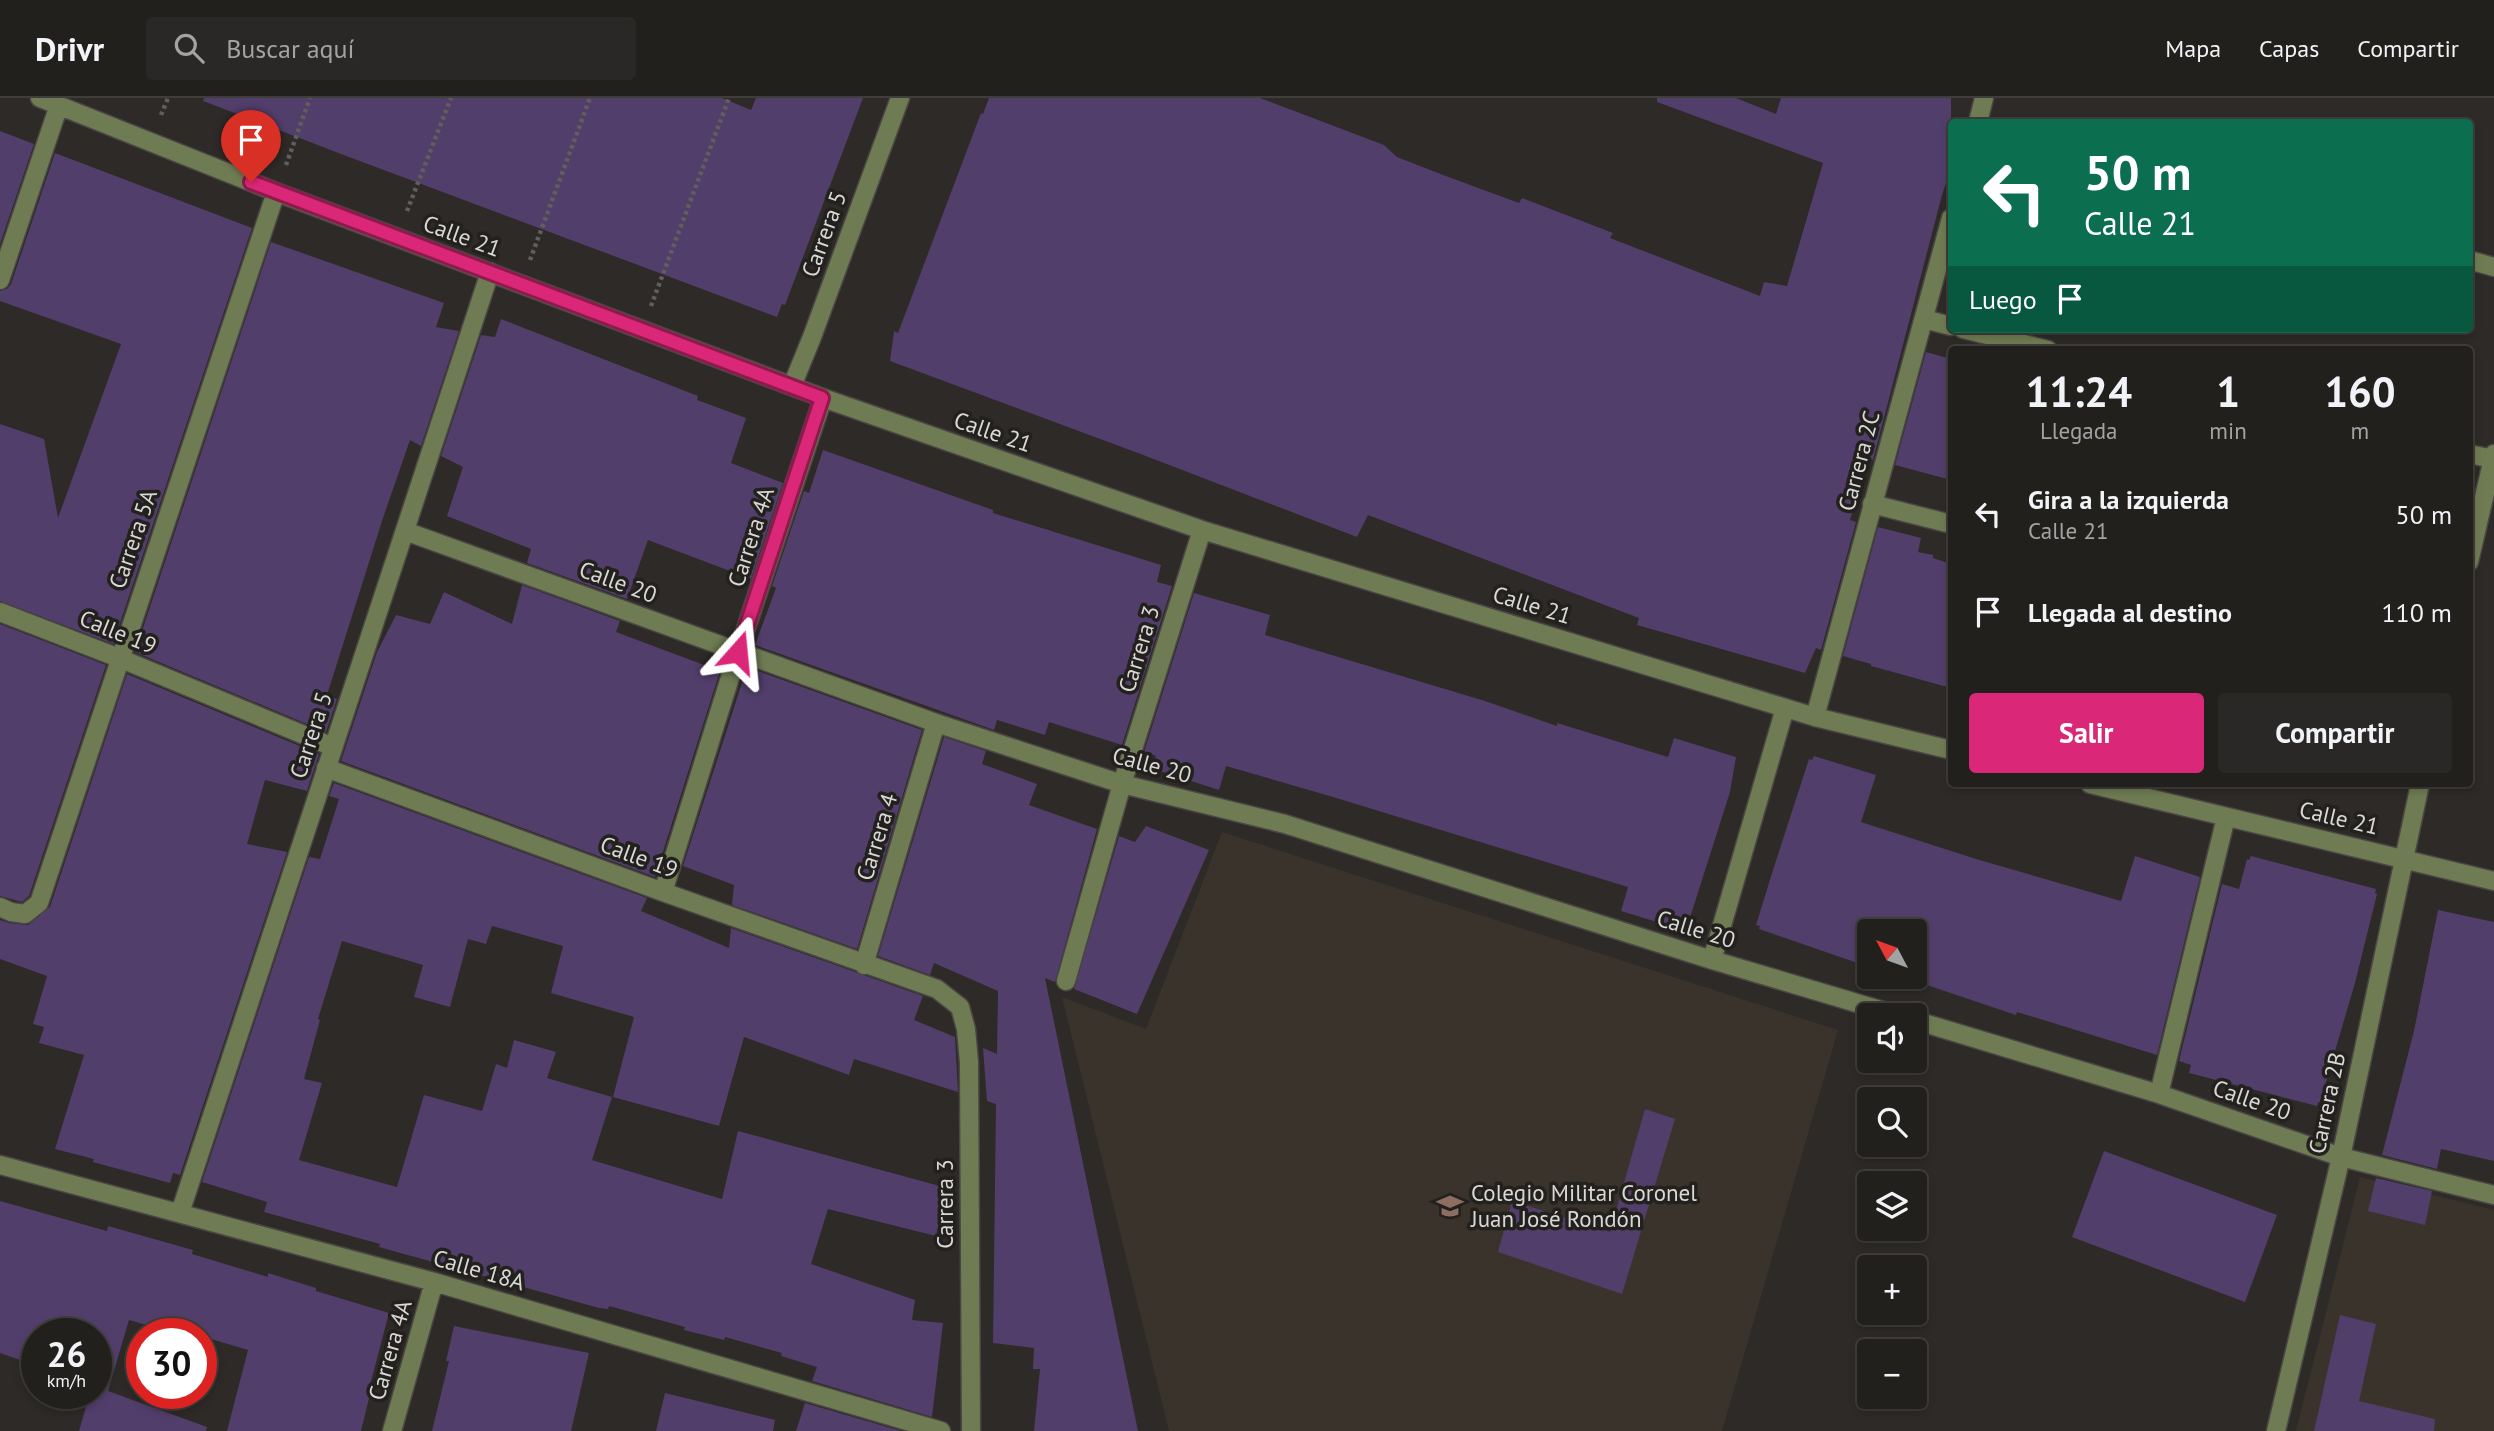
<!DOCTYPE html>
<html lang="es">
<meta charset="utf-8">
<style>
:root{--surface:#22201d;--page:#2a2826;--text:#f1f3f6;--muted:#a2a3a4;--line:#3f3e3b;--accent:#db2777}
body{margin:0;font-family:"PT Sans",sans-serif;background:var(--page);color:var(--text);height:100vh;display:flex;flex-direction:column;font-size:26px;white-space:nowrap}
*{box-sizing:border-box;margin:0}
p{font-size:23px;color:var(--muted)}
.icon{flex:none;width:38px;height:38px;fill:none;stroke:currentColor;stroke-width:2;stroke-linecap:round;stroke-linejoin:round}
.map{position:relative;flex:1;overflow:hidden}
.drawer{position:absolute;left:1948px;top:248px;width:525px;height:441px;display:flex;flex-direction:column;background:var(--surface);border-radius:7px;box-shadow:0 4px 10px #0003,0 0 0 2px var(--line)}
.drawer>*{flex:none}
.top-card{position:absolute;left:1948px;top:21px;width:525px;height:214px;border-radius:7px;box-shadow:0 4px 10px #0003,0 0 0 2px var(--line);background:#0b6e4f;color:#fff;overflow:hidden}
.needle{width:46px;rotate:311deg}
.fabs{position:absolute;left:1857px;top:821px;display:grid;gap:14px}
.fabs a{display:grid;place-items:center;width:70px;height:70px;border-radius:7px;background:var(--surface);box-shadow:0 4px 10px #0003,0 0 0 2px var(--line);font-size:35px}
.speed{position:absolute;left:21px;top:1220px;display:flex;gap:14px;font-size:35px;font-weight:700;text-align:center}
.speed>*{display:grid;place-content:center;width:91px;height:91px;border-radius:50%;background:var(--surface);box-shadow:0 4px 10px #0003,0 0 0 2px var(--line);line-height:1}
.speed small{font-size:18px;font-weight:400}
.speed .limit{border:10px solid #d22;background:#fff;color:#111}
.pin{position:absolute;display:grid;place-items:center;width:60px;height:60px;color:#fff;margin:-72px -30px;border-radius:50% 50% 50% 0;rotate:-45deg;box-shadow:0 0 7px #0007}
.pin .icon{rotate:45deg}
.me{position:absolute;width:77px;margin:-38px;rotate:18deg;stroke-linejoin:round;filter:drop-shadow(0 0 5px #0008)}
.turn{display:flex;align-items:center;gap:24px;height:147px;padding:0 21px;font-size:32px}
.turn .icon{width:91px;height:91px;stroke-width:2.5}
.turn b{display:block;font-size:49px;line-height:60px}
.then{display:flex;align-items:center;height:66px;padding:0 21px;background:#0003;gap:14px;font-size:26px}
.eta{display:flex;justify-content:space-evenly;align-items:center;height:119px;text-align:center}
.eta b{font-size:42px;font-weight:600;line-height:49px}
.cta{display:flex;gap:14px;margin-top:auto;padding:14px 21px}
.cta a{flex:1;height:80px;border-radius:7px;background:var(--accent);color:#fff;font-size:28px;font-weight:600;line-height:80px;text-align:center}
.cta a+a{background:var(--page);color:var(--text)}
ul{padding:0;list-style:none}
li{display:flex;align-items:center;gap:21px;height:98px;padding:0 21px}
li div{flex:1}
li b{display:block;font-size:26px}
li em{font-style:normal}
header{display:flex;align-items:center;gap:42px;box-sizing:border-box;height:98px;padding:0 35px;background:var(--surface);border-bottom:2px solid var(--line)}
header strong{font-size:33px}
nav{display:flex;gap:38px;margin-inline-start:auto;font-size:24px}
.search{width:490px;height:63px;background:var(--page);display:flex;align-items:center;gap:18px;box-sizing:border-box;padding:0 24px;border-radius:7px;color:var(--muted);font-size:26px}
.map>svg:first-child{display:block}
.built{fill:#3a332b}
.building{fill:#523e6b}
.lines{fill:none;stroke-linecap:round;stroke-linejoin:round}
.minor-casing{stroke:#494643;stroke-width:21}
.path{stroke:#615e5c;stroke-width:4.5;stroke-dasharray:3.5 3.5;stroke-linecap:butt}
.minor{stroke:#6f7c53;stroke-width:18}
.route-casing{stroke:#8e194d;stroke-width:18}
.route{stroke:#db2777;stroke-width:12}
.labels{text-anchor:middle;stroke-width:7;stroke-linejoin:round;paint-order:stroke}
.street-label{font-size:23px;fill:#dad8d6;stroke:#23211e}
.poi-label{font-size:23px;fill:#dad8d6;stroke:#23211e;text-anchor:start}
</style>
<header>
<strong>Drivr</strong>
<div class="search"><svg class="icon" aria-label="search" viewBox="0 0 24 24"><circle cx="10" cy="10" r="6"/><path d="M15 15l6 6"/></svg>Buscar aquí</div>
<nav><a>Mapa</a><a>Capas</a><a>Compartir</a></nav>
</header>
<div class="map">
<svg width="2494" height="1333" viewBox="0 0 2494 1333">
<rect width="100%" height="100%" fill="#2d2a27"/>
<path class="built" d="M 1222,734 L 1838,932 L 1722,1333 L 1169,1333 L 1062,899 L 1146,931 Z
M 2360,1079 L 2494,1112 L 2494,1333 L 2296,1333 Z"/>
<path class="building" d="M 204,0 L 722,0 L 751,12 L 756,0 L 863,0 L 785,207 L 782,206 L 777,219 L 341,56 L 203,3 Z
M 989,0 L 1260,0 L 1384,47 L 1397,59 L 1443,77 L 1519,105 L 1522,100 L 1613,135 L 1610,140 L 1760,198 L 1764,184 L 1787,188 L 1823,65 L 1657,4 L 1657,0 L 1736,0 L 1776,16 L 1781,0 L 1951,0 L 1951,70 L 1942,97 L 1873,362 L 1868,360 L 1850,422 L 1856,424 L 1821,552 L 1816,550 L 1805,575 L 1637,527 L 1639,520 L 1368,417 L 1357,439 L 1138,355 L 890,263 L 894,233 L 898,235 L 981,15 L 983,16 Z
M 0,33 L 34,46 L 0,146 Z
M 55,55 L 252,130 L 113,546 L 0,503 L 0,326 L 44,341 L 58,420 L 121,246 L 0,203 L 0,193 L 7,191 L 11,186 Z
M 271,144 L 444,205 L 436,229 L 459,233 L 421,348 L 410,342 L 383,420 L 327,597 L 337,601 L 326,634 L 135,554 Z
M 501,221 L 698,298 L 697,302 L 746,320 L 731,365 L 783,385 L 751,481 L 648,442 L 627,501 L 527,465 L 531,451 L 447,418 L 463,369 L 441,358 L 481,237 L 495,239 Z
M 1926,254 L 1951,261 L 1951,382 L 1895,367 Z
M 823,352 L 993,412 L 993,415 L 1161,467 L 1157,484 L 1172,488 L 1122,647 L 1049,624 L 1045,637 L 997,622 L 994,632 L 755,547 L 776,490 L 772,488 L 804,393 L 809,395 Z
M 1878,429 L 1921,440 L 1918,454 L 1933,457 L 1933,460 L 1951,466 L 1951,590 L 1871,568 L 1871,566 L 1843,558 Z
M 522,487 L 620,523 L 616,534 L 720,573 L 655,779 L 341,663 L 377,554 L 396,517 L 430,526 L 444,494 L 512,526 Z
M 1194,495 L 1270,517 L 1265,537 L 1485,603 L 1557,628 L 1557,625 L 1668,659 L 1674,640 L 1736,659 L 1730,694 L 1688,826 L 1686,825 L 1683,832 L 1621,813 L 1628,789 L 1333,699 L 1226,668 L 1219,692 L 1154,671 L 1155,668 L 1153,668 L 1156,658 L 1144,654 Z
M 0,526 L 106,567 L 29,798 L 22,804 L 0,798 Z
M 747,569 L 922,632 L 857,851 L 732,807 L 734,787 L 683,768 Z
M 127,576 L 319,656 L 307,693 L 265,682 L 247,746 L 287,754 L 180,1077 L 173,1075 L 170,1085 L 93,1064 L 94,1061 L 55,1051 L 84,957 L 39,945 L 44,929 L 33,926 L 47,878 L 0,861 L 0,822 L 9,825 L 28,827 L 50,809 Z
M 944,639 L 986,653 L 982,666 L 1037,686 L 1029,707 L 1097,731 L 1055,884 L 1045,880 L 1138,1333 L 1034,1333 L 1040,1271 L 1033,1271 L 1034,1250 L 993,1245 L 996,1006 L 987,1003 L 983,950 L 997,956 L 998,893 L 934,865 L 930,877 L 878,858 Z
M 1814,658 L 1876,677 L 1861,724 L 1976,761 L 2121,803 L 2135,758 L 2200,779 L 2157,957 L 2017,914 L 2016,917 L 1900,878 L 1914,878 L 1914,833 L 1869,833 L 1869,869 L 1759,831 L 1760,828 L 1756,827 L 1773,772 L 1809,661 L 1812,662 Z
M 334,685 L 647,800 L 641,813 L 729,850 L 731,830 L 923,898 L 914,922 L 955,939 L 958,994 L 854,961 L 849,977 L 744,939 L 719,1028 L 613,999 L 634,919 L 551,895 L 563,848 L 492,828 L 486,846 L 468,841 L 450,909 L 414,899 L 423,867 L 342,843 L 318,921 L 320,922 L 304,981 L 322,985 L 299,1062 L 397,1089 L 424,997 L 482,1013 L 496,966 L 507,970 L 514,942 L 556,954 L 547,980 L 612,999 L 592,1062 L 722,1101 L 738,1033 L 947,1090 L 936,1138 L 828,1111 L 811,1166 L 915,1202 L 912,1222 L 943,1225 L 932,1319 L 812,1283 L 817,1269 L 781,1258 L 782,1255 L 725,1239 L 724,1242 L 684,1232 L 685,1229 L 609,1208 L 608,1211 L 599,1210 L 379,1149 L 380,1146 L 264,1114 L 267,1104 L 202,1084 L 309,759 L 320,761 L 339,701 L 329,698 Z
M 1146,728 L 1209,752 L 1137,916 L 1074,891 L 1119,738 L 1135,744 Z
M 2251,758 L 2376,791 L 2375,795 L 2377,796 L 2355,885 L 2320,1004 L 2318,1004 L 2317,1008 L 2189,975 L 2191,967 L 2179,963 L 2222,786 L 2239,791 L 2247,761 L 2249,762 Z
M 2438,812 L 2494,824 L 2494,1063 L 2441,1051 L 2437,1071 L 2382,1057 L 2414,933 Z
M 1645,1011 L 1675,1021 L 1622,1196 L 1498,1154 L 1512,1103 L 1610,1134 Z
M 2104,1053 L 2277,1117 L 2245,1204 L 2072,1139 Z
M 2376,1080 L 2432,1093 L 2425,1127 L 2368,1113 Z
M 0,1103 L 107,1133 L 108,1128 L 193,1152 L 192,1156 L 268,1179 L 268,1175 L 316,1190 L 316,1193 L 389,1215 L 369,1291 L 371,1292 L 361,1333 L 227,1333 L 248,1252 L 201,1238 L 201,1236 L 171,1228 L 171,1234 L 129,1222 L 108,1293 L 207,1329 L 206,1333 L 79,1333 L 90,1295 L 96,1295 L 96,1236 L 37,1236 L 37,1268 L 0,1255 Z
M 2340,1217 L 2376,1226 L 2359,1303 L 2435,1321 L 2434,1333 L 2314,1333 Z
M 454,1228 L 589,1255 L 571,1333 L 432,1333 L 449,1263 L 446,1263 Z
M 665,1295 L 775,1322 L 773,1333 L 656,1333 Z
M 805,1305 L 901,1333 L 796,1333 Z"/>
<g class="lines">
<g class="minor-casing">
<path id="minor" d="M 40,0 L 276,94 L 823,300 L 1202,432 L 1815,619 L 1951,652
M 1978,24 L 1984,0
M 2469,162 L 2494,169
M 0,182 L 59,7
M 1924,221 L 1951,228
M 1963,231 L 2048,252
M 792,288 L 812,239 L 900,0
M 2469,356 L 2493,361
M 1872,406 L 1951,426
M 405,433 L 936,625 L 1122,686 L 1285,726 L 1712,862 L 1897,917
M 2469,464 L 2494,356
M 0,514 L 119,560 L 333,649
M 1815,619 L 1951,120
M 326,670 L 663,794 L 937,891 L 960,909 L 966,931 L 969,964 L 971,1333
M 2090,686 L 2494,783
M 663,794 L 738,554 L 823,300
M 0,809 L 11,814 L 25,816 L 39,805 L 276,94
M 1712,862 L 1785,610
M 864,867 L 936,625
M 1066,883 L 1122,686 L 1202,432
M 1914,922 L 2159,996 L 2341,1059 L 2494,1097
M 2159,996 L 2226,719
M 0,1067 L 434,1184 L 941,1333
M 180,1115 L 490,174
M 392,1333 L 434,1184
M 2276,1333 L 2341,1059 L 2420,686"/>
</g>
<path class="path" d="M 161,17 L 168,0
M 286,67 L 310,0
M 407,113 L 451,0
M 530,162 L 590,0
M 651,208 L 729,0"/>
<use href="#minor" class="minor"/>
</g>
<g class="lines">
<g class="route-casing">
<path id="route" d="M 251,84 L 822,300 L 738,554"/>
</g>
<use href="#route" class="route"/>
</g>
<defs>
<g id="school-bare" transform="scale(2.1)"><path d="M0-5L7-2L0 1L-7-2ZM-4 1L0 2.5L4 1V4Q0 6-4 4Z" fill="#8d6e63" stroke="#23211e" stroke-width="2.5" paint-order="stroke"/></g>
</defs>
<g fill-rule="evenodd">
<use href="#school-bare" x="1450" y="1108"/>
</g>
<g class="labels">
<g class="street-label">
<text transform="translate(824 136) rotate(-70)" y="8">Carrera 5</text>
<text transform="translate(462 138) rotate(20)" y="8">Calle 21</text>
<text transform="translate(993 334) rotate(19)" y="8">Calle 21</text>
<text transform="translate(1859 363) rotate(-75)" y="8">Carrera 2C</text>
<text transform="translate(751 439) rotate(-72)" y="8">Carrera 4A</text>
<text transform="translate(133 441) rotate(-71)" y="8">Carrera 5A</text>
<text transform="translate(618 484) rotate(20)" y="8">Calle 20</text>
<text transform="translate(1532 507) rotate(17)" y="8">Calle 21</text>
<text transform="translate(118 534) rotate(22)" y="8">Calle 19</text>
<text transform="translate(1139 551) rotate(-73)" y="8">Carrera 3</text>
<text transform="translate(311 637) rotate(-72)" y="8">Carrera 5</text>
<text transform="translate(1152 667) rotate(15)" y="8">Calle 20</text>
<text transform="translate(2339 720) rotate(13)" y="8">Calle 21</text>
<text transform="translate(877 739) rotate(-73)" y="8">Carrera 4</text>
<text transform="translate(639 759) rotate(20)" y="8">Calle 19</text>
<text transform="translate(1696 831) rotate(17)" y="8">Calle 20</text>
<text transform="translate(2252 1002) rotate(19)" y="8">Calle 20</text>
<text transform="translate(2327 1005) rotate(-78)" y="8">Carrera 2B</text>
<text transform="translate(945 1106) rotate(-90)" y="8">Carrera 3</text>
<text transform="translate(479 1172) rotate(16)" y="8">Calle 18A</text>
<text transform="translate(390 1252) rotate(-74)" y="8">Carrera 4A</text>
</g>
<g class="poi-label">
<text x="1471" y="1103">Colegio Militar Coronel<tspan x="1471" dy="26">Juan José Rondón</tspan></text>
</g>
</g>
</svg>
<div class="fabs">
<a><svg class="needle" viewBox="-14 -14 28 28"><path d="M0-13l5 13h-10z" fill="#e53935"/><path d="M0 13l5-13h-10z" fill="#a2a3a4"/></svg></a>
<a><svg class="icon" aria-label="sound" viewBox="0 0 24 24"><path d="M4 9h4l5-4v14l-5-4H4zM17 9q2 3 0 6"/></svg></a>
<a><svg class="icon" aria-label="search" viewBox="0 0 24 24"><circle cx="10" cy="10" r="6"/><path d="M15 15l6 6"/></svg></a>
<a><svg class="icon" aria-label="layers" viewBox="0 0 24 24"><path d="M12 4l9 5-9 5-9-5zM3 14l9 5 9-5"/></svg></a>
<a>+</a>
<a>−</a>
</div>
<div class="speed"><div>26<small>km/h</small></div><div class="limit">30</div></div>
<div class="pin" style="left:251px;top:84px;background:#d93025"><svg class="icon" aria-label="arrive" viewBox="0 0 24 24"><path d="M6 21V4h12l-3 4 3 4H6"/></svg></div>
<svg class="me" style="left:738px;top:554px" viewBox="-20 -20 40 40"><path d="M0-17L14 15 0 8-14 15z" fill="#db2777" stroke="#fff" stroke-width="4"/></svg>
<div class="top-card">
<div class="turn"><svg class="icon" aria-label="left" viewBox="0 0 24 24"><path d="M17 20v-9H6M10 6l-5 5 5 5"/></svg><div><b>50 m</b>Calle 21</div></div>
<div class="then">Luego<svg class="icon" aria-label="arrive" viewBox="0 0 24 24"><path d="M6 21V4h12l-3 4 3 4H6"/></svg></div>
</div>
<section class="drawer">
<div class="eta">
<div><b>11:24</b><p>Llegada</p></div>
<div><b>1</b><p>min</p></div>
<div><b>160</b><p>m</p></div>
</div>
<ul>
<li><svg class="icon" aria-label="left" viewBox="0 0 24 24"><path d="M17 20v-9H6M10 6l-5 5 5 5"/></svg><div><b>Gira a la izquierda</b><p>Calle 21</p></div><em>50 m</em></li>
<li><svg class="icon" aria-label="arrive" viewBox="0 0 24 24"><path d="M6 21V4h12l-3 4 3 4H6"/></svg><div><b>Llegada al destino</b></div><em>110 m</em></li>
</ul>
<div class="cta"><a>Salir</a><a>Compartir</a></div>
</section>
</div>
